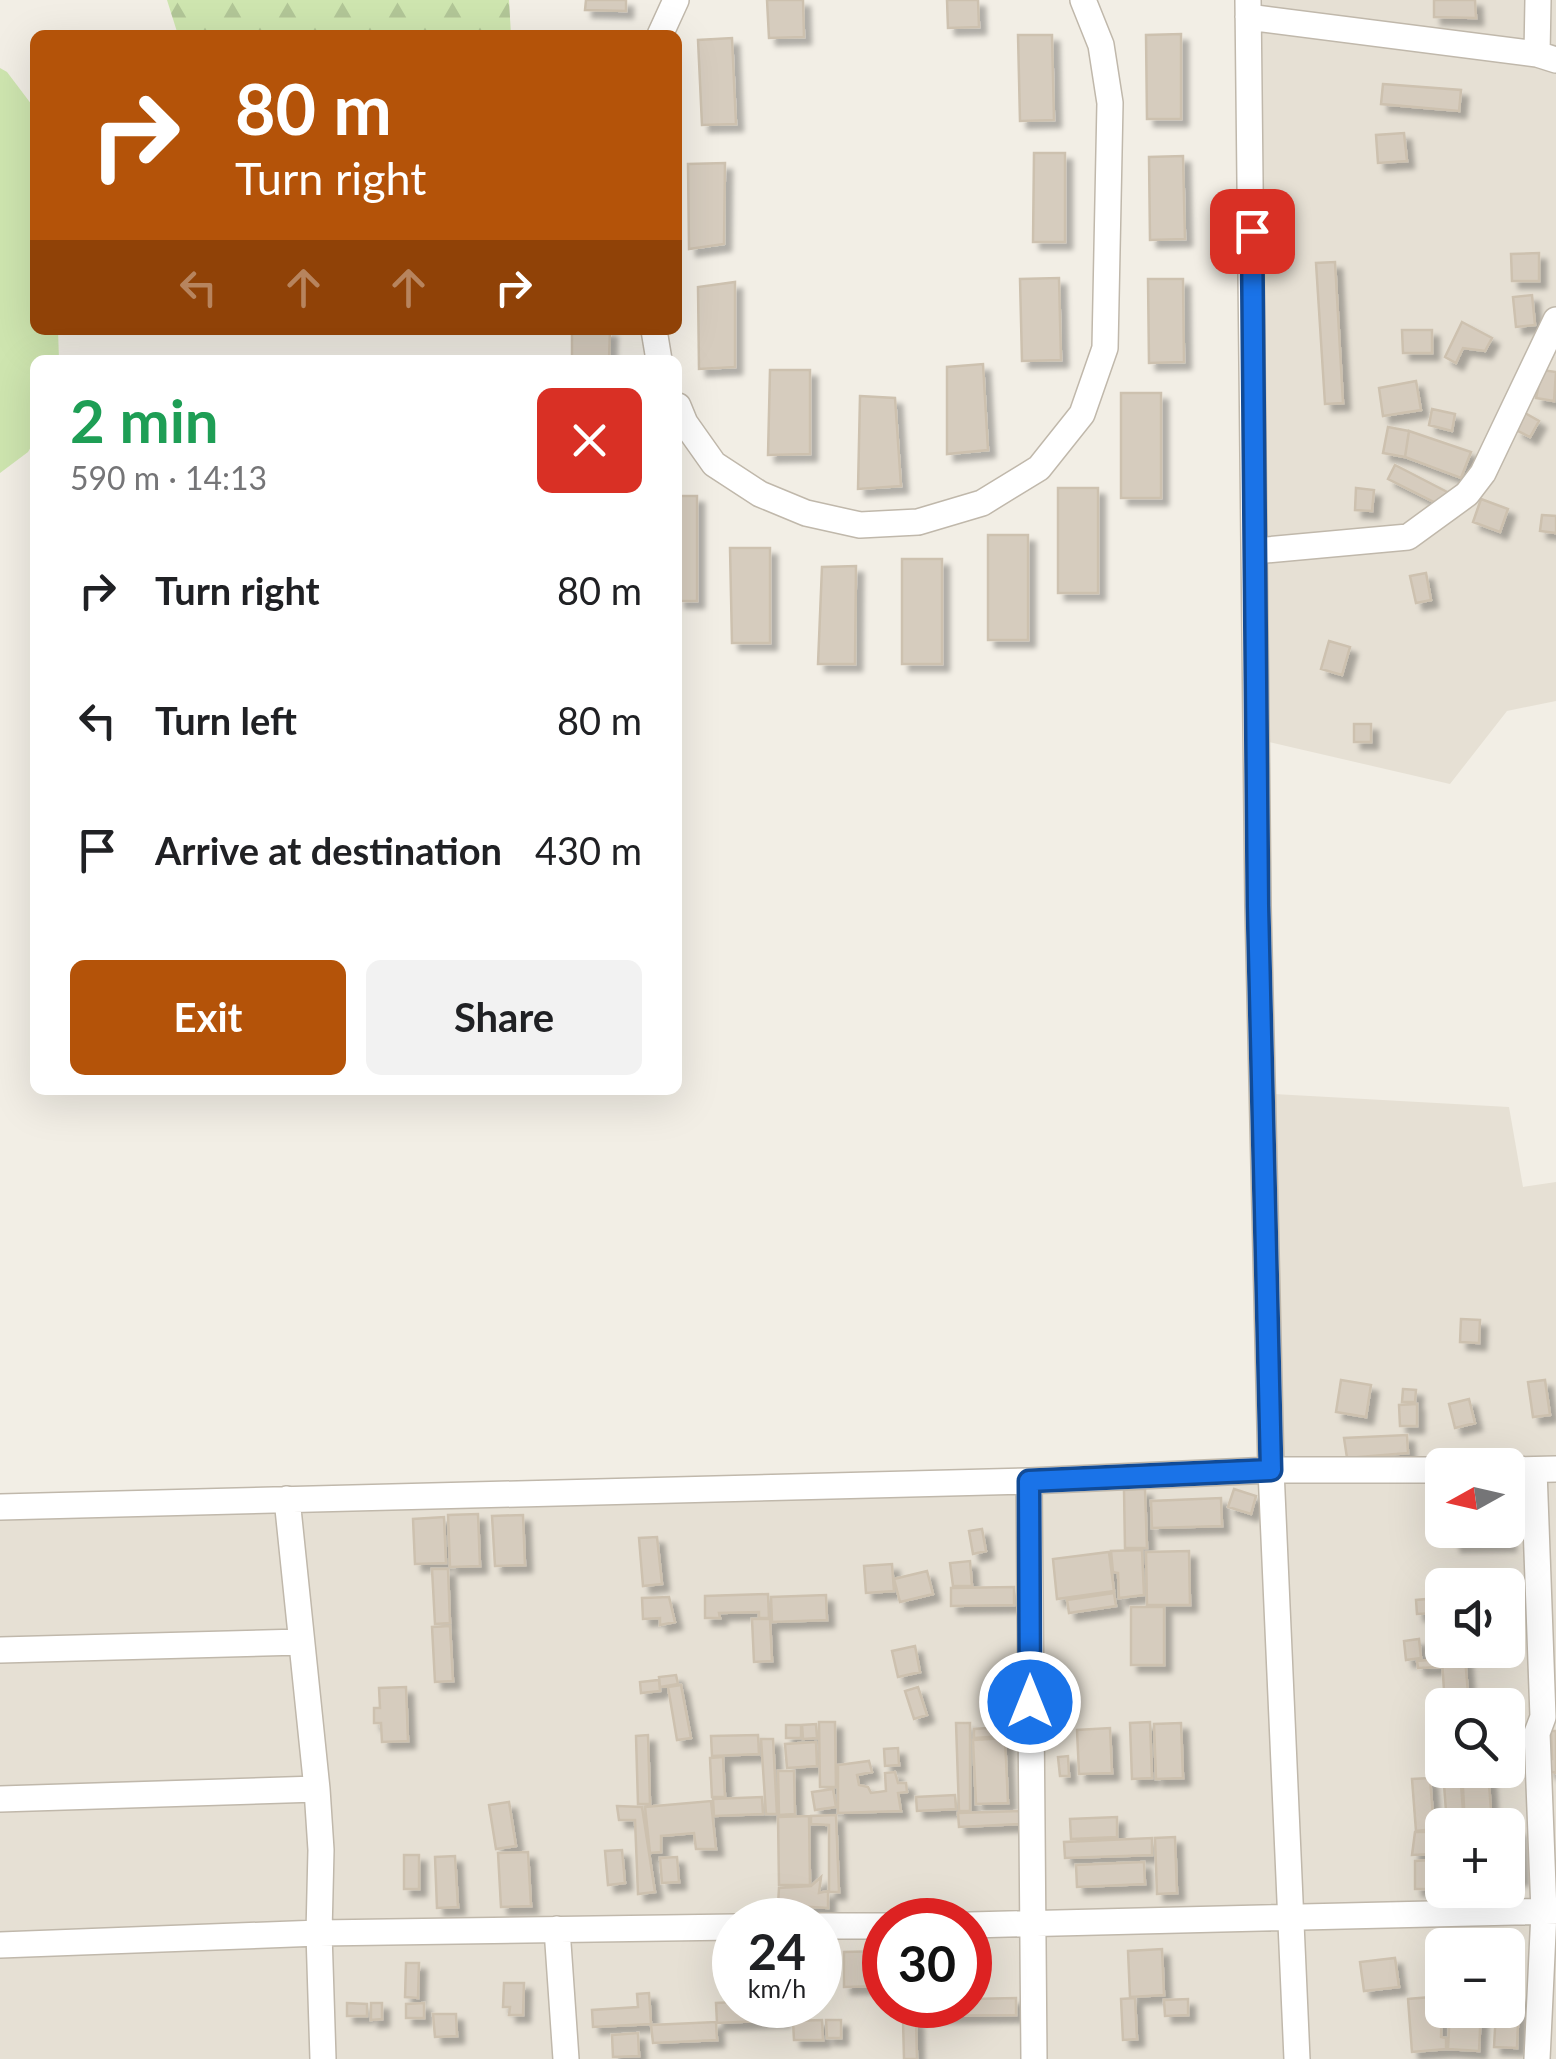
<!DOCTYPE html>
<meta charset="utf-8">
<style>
:root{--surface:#fff;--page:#f2f2f2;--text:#202124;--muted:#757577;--accent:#b45309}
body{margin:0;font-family:Lato,sans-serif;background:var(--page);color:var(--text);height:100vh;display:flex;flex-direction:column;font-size:38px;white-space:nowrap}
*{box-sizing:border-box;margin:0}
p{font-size:32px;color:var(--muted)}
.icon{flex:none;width:55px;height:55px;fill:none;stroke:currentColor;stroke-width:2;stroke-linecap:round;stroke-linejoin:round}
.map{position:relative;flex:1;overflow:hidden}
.sheet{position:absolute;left:30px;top:355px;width:652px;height:740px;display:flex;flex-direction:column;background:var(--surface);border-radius:15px;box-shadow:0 10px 40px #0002}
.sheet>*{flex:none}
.top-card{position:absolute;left:30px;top:30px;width:652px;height:305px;border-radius:15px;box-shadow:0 10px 40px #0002;background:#b45309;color:#fff;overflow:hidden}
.needle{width:65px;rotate:262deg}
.tools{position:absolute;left:1425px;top:1448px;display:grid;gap:20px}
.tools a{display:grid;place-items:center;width:100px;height:100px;border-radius:15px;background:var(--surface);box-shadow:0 10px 40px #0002;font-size:50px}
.speed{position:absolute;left:712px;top:1898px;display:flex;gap:20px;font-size:50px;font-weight:700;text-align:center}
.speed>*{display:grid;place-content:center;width:130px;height:130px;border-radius:50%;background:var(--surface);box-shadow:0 10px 40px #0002;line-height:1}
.speed small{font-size:25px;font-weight:400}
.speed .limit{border:15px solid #d22;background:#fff;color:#111}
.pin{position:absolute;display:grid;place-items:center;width:85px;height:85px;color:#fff;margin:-42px;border-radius:20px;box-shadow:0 5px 15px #0006}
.me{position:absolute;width:110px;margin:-55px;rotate:0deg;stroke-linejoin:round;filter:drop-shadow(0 0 8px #0008)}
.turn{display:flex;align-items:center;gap:35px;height:210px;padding:0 40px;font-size:45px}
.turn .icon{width:130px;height:130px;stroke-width:2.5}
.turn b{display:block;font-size:70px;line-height:85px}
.lanes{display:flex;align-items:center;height:95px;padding:0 40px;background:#0003;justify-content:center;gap:50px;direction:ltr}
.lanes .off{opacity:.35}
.round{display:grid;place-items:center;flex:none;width:105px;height:105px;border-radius:15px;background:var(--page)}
.headline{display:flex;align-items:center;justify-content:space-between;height:170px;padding:0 40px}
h1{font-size:60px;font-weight:700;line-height:75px;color:#1e9e55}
.primary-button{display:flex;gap:20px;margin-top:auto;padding:20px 40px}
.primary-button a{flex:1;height:115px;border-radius:15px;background:var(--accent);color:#fff;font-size:40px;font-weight:700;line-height:115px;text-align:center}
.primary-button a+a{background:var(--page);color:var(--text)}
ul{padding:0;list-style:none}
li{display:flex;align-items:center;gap:30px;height:130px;padding:0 40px}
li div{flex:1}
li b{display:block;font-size:38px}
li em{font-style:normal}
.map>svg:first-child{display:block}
.residential{fill:#e6e0d4;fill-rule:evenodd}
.grass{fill:#cee5af}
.forest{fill:url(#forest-firs)}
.building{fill:#d6ccbe;stroke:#cdc1af;stroke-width:2.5;filter:url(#shadow)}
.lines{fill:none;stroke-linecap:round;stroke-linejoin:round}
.minor-casing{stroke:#c0b8ab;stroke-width:28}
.minor{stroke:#fff;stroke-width:25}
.route-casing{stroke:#114b97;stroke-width:25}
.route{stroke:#1a73e8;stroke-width:18}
</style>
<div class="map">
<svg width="1556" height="2059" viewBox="0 0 1556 2059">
<defs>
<pattern id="forest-firs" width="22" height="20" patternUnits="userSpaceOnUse" patternTransform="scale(2.5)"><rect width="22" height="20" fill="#cee5af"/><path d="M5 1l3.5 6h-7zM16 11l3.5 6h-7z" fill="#b2c697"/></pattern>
<filter id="shadow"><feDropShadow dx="7" dy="7" stdDeviation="2.5" flood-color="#0004"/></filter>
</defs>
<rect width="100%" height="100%" fill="#f2eee5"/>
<path class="residential" d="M 1248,0 L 1556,0 L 1556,701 L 1507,711 L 1450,784 L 1256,739 Z
M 1274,1094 L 1509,1107 L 1523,1187 L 1556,1182 L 1556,2059 L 0,2059 L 0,1508 L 1271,1470 ZM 1442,1465 L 1508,1465 L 1508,1530 L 1442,1530 ZM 1442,1585 L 1508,1585 L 1508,1650 L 1442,1650 ZM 1442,1705 L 1508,1705 L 1508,1770 L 1442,1770 ZM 1442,1825 L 1508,1825 L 1508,1890 L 1442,1890 ZM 735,1920 L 820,1920 L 820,2005 L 735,2005 ZM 885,1920 L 970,1920 L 970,2005 L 885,2005 ZM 1442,1945 L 1508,1945 L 1508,2010 L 1442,2010 Z"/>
<path class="grass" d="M 0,68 L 7,72 L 35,109 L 35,330 L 58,330 L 59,360 L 35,360 L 35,440 L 28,452 L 0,473 Z"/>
<path class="forest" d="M 167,0 L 509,0 L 511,35 L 178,35 Z"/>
<path class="building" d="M 586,0 L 626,0 L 626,11 L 585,10 Z
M 767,0 L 803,0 L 804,37 L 769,38 Z
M 947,0 L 978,0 L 979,27 L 948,28 Z
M 1434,0 L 1475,0 L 1476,18 L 1434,17 Z
M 1181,34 L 1181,119 L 1147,119 L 1146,35 Z
M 1018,35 L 1052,35 L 1054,120 L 1020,121 Z
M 732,38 L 736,124 L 702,125 L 698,40 Z
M 1383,84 L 1461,90 L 1459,111 L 1381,104 Z
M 1404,133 L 1407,161 L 1378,163 L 1376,135 Z
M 1034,153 L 1065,153 L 1065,242 L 1033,242 Z
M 1183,156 L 1185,239 L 1150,240 L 1149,157 Z
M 725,163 L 724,244 L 689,249 L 688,164 Z
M 1539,253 L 1539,281 L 1512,281 L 1511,254 Z
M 1335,262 L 1343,403 L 1325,404 L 1316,263 Z
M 1059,278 L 1061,360 L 1022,361 L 1020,279 Z
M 1148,279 L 1183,279 L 1184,362 L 1149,363 Z
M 735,282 L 735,367 L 699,369 L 698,287 Z
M 1532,295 L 1535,325 L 1516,327 L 1513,297 Z
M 1462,322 L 1492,338 L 1485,351 L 1463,348 L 1456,363 L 1445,357 Z
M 572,330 L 610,330 L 609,360 L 572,360 Z
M 1402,330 L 1432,330 L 1432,353 L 1403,353 Z
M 983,364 L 988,450 L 947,454 L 947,367 Z
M 770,370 L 810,370 L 810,454 L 768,455 Z
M 1542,370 L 1556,372 L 1554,401 L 1536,398 Z
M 1416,381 L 1421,410 L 1383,416 L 1379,388 Z
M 1121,393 L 1161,393 L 1161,498 L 1121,498 Z
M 860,396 L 895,398 L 901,486 L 858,489 Z
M 1432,409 L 1455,414 L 1452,431 L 1429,425 Z
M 1525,413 L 1539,421 L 1530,437 L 1516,430 Z
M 1388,427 L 1409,431 L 1405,457 L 1383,453 Z
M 1409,431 L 1471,452 L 1461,478 L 1405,457 Z
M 1395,465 L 1453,495 L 1446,508 L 1388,479 Z
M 1058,488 L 1098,488 L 1098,593 L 1058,593 Z
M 1356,488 L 1374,490 L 1372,511 L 1355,510 Z
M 678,496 L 697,496 L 697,601 L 678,601 Z
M 1481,499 L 1508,509 L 1500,532 L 1473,522 Z
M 1542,515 L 1556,516 L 1556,533 L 1540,531 Z
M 988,535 L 1028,535 L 1028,640 L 988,640 Z
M 730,548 L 770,548 L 770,643 L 732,643 Z
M 902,559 L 942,559 L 942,664 L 902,664 Z
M 856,566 L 855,664 L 818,664 L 822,567 Z
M 1426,573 L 1431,600 L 1416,603 L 1410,576 Z
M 1329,641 L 1350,647 L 1342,675 L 1321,669 Z
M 1354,724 L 1371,724 L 1371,742 L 1354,742 Z
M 1461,1319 L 1480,1320 L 1479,1343 L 1460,1342 Z
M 1341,1380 L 1371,1385 L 1366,1417 L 1336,1412 Z
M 1545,1380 L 1550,1415 L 1533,1417 L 1528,1382 Z
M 1403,1389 L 1416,1390 L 1415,1402 L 1402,1402 Z
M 1469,1399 L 1475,1423 L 1455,1428 L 1449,1404 Z
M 1417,1404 L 1417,1426 L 1400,1426 L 1399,1405 Z
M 1407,1435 L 1408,1453 L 1347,1458 L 1344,1438 Z
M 1145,1489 L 1147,1548 L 1125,1548 L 1124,1490 Z
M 1234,1489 L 1256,1496 L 1251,1514 L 1228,1507 Z
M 1221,1498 L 1222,1526 L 1152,1528 L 1151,1501 Z
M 478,1514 L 480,1566 L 450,1567 L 448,1515 Z
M 523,1515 L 525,1565 L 495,1566 L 492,1516 Z
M 444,1517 L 446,1563 L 415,1564 L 413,1519 Z
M 982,1529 L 986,1551 L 973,1554 L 969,1531 Z
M 1451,1530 L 1507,1530 L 1509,1544 L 1454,1545 Z
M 657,1537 L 662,1584 L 643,1586 L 639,1538 Z
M 1142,1550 L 1144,1595 L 1119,1598 L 1118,1573 L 1113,1572 L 1111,1551 Z
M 1189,1551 L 1190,1605 L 1147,1605 L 1146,1552 Z
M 1109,1552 L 1114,1591 L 1057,1599 L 1053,1559 Z
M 970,1561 L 972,1586 L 953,1586 L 950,1563 Z
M 892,1564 L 894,1591 L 866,1593 L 864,1566 Z
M 432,1569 L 448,1569 L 450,1623 L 435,1624 Z
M 927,1571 L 933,1594 L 900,1602 L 894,1579 Z
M 1014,1587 L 1014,1605 L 951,1606 L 951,1588 Z
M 1114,1593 L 1116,1606 L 1069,1613 L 1067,1600 Z
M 768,1594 L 769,1618 L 759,1618 L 759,1612 L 719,1613 L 720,1618 L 705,1618 L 705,1596 Z
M 826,1595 L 827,1620 L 772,1622 L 771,1597 Z
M 669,1597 L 675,1622 L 660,1625 L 660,1618 L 643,1619 L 642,1598 Z
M 1437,1598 L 1438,1613 L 1417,1614 L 1416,1600 Z
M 1131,1607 L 1164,1607 L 1164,1665 L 1131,1665 Z
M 752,1619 L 770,1619 L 772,1661 L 754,1662 Z
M 1439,1625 L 1442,1625 L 1442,1650 L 1459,1650 L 1460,1657 L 1440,1658 Z
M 450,1626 L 453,1681 L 435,1682 L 432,1627 Z
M 1419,1639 L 1421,1658 L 1406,1660 L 1404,1641 Z
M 915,1646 L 920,1672 L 898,1677 L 892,1651 Z
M 1465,1658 L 1469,1705 L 1445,1705 L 1442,1660 Z
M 1440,1659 L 1441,1667 L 1418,1668 L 1417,1661 Z
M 676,1675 L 678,1684 L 660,1687 L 659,1677 Z
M 659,1680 L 660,1691 L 641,1693 L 640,1682 Z
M 681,1685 L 691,1738 L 677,1740 L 668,1687 Z
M 406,1687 L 408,1741 L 382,1742 L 381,1723 L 374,1723 L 374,1708 L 380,1708 L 379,1688 Z
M 918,1687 L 927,1715 L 914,1719 L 905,1691 Z
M 1442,1716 L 1442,1738 L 1429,1739 L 1428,1717 Z
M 819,1722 L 835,1722 L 836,1787 L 820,1787 Z
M 1150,1722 L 1152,1778 L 1132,1779 L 1130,1723 Z
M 956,1723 L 970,1723 L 970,1811 L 959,1811 Z
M 1181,1723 L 1183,1778 L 1156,1779 L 1154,1724 Z
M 816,1724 L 817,1738 L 803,1739 L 802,1725 Z
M 786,1725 L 801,1725 L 801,1738 L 786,1738 Z
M 1003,1727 L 1004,1736 L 974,1738 L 974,1729 Z
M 1110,1728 L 1112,1773 L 1079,1774 L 1077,1730 Z
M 1551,1731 L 1556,1731 L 1556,1773 L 1549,1771 L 1548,1760 L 1552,1759 Z
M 648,1735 L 650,1804 L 638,1804 L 636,1736 Z
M 758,1735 L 759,1754 L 712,1756 L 711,1736 Z
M 1005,1738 L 1008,1803 L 976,1804 L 973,1740 Z
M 761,1739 L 773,1739 L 777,1814 L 766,1814 Z
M 816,1742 L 817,1766 L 787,1768 L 785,1744 Z
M 898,1748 L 899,1765 L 885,1766 L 884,1749 Z
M 1068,1756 L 1069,1776 L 1060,1776 L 1058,1757 Z
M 723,1757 L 725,1797 L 712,1797 L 710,1758 Z
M 869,1761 L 872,1772 L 857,1775 L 859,1785 L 868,1787 L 871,1793 L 886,1791 L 885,1773 L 895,1772 L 898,1783 L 906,1783 L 907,1792 L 898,1793 L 901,1811 L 838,1813 L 838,1765 Z
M 1460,1770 L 1464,1825 L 1447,1825 L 1443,1771 Z
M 1462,1770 L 1488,1770 L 1492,1825 L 1465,1825 Z
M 778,1771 L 794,1771 L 795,1814 L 779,1815 Z
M 1430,1778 L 1434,1829 L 1416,1831 L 1412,1779 Z
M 833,1789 L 836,1807 L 815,1810 L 812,1792 Z
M 955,1795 L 956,1809 L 917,1811 L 916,1797 Z
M 762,1797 L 763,1814 L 714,1816 L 713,1799 Z
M 711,1801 L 716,1849 L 696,1849 L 694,1833 L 661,1836 L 661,1852 L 650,1853 L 645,1807 Z
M 509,1802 L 516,1846 L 496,1849 L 489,1805 Z
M 617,1806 L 642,1807 L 655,1892 L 638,1894 L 635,1820 L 619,1820 Z
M 1021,1811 L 1021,1824 L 959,1827 L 958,1813 Z
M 836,1815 L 839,1892 L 829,1892 L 829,1825 L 811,1824 L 811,1816 Z
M 809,1816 L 810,1885 L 779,1885 L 778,1817 Z
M 1117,1817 L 1117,1837 L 1071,1839 L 1070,1819 Z
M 1518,1829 L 1521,1878 L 1508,1879 L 1508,1830 Z
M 1415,1832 L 1442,1832 L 1442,1849 L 1436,1849 L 1434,1854 L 1412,1855 Z
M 1175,1837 L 1177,1893 L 1157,1894 L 1155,1838 Z
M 1152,1838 L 1152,1855 L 1065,1858 L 1064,1842 Z
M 622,1850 L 625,1883 L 608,1885 L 605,1851 Z
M 528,1852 L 531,1906 L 501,1907 L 498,1853 Z
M 404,1855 L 419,1855 L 419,1889 L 404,1889 Z
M 1442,1855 L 1442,1889 L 1415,1889 L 1415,1861 L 1430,1860 L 1433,1856 Z
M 455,1856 L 458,1907 L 437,1908 L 435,1857 Z
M 677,1857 L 679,1882 L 662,1883 L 660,1858 Z
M 1144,1862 L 1145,1884 L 1077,1887 L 1076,1865 Z
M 821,1877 L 819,1893 L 828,1891 L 828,1908 L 778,1905 L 779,1888 L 811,1886 Z
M 1162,1949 L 1164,1995 L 1130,1997 L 1128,1951 Z
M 885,1951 L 885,1986 L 844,1987 L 844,1952 Z
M 735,1956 L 735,1988 L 720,1989 L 718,1957 Z
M 1395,1958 L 1399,1987 L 1364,1991 L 1360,1962 Z
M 406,1963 L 419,1963 L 418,1998 L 405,1997 Z
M 504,1983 L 524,1983 L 523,2015 L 509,2015 L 510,2007 L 503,2007 Z
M 649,1993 L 651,2024 L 593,2027 L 592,2010 L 638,2007 L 637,1994 Z
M 1442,1996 L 1441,2037 L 1446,2038 L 1446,2049 L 1412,2052 L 1408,1999 Z
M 1508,1996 L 1519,1996 L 1517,2048 L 1494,2047 L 1496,2010 L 1508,2010 Z
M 1016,1998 L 1016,2015 L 904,2016 L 903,2005 L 970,2005 L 970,1999 Z
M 1135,1998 L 1137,2039 L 1123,2040 L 1121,1999 Z
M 1188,1999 L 1188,2015 L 1165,2016 L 1164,2000 Z
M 735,2002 L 735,2005 L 782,2005 L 783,2020 L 717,2023 L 716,2003 Z
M 347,2003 L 367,2004 L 367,2016 L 347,2016 Z
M 371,2003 L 382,2003 L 382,2019 L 371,2020 Z
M 424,2003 L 424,2018 L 406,2018 L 406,2004 Z
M 1450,2010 L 1481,2010 L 1479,2051 L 1448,2049 Z
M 433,2014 L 456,2014 L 457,2036 L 435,2037 Z
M 822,2020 L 823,2040 L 794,2040 L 793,2021 Z
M 826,2020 L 841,2020 L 841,2038 L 827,2038 Z
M 903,2020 L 916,2020 L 917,2059 L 904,2059 Z
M 716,2022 L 717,2040 L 653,2043 L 651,2025 Z
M 638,2033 L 639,2056 L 613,2057 L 612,2035 Z"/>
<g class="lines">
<g class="minor-casing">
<path id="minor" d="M 1248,0 L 1258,907 L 1271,1470 L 1297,2059
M 1248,17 L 1537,54 L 1556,60
M 660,35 L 676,0
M 1537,54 L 1538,0
M 654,330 L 659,360
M 678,406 L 685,423 L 714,464 L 760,494 L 806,513 L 860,525 L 918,522 L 982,503 L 1039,468 L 1082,414 L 1105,348 L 1110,103 L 1101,45 L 1083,0
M 1255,551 L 1408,537 L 1467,494 L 1483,473 L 1556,320
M 1508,1470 L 1556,1469
M 1534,1470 L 1543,1717 L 1537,1733 L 1544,1912 L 1537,2059
M 1029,1481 L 1034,2059
M 287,1499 L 317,1789 L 321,1850 L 319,1933 L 323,2059
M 0,1507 L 1029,1481 L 1271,1470 L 1442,1470
M 0,1650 L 301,1642
M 0,1799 L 317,1789
M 970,1925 L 1556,1911
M 820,1926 L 885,1926
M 557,1929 L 566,2059
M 0,1945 L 319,1933 L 735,1927"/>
</g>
<use href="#minor" class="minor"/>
</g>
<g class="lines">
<g class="route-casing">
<path id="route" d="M 1030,1702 L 1029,1481 L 1271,1470 L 1258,906 L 1252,231"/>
</g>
<use href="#route" class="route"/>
</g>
</svg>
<div class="tools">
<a><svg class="needle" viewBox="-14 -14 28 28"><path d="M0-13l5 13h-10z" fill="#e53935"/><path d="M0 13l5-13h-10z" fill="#757577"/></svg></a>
<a><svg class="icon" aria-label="sound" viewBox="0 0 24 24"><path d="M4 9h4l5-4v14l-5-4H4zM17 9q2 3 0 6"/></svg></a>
<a><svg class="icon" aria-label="search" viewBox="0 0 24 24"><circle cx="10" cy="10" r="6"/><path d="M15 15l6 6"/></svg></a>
<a>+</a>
<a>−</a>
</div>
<div class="speed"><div>24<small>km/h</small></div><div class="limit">30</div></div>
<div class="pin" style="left:1252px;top:231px;background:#d93025"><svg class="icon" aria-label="arrive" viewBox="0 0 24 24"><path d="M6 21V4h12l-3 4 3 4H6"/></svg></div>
<svg class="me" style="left:1030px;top:1702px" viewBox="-20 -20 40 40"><circle r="17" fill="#1a73e8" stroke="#fff" stroke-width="3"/><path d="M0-11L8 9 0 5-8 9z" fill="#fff"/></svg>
<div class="top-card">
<div class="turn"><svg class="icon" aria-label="right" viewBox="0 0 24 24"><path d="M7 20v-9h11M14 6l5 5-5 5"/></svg><div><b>80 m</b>Turn right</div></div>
<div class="lanes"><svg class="icon off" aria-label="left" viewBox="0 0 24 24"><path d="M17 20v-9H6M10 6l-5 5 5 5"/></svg><svg class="icon off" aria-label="ahead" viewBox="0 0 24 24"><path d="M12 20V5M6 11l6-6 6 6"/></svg><svg class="icon off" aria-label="ahead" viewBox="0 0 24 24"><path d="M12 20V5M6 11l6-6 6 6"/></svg><svg class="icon" aria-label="right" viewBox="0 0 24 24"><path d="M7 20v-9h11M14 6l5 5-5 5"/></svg></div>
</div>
<section class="sheet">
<div class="headline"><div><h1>2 min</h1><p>590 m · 14:13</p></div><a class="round" style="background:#d93025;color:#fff"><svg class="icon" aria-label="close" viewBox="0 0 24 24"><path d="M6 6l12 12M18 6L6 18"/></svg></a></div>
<ul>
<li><svg class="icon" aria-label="right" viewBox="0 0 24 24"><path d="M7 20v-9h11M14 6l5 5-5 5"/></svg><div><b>Turn right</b></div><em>80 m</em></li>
<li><svg class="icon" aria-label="left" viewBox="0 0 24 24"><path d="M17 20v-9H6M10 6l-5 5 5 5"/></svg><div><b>Turn left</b></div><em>80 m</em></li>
<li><svg class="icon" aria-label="arrive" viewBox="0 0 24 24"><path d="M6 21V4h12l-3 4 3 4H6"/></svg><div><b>Arrive at destination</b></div><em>430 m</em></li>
</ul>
<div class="primary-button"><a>Exit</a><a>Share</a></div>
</section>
</div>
